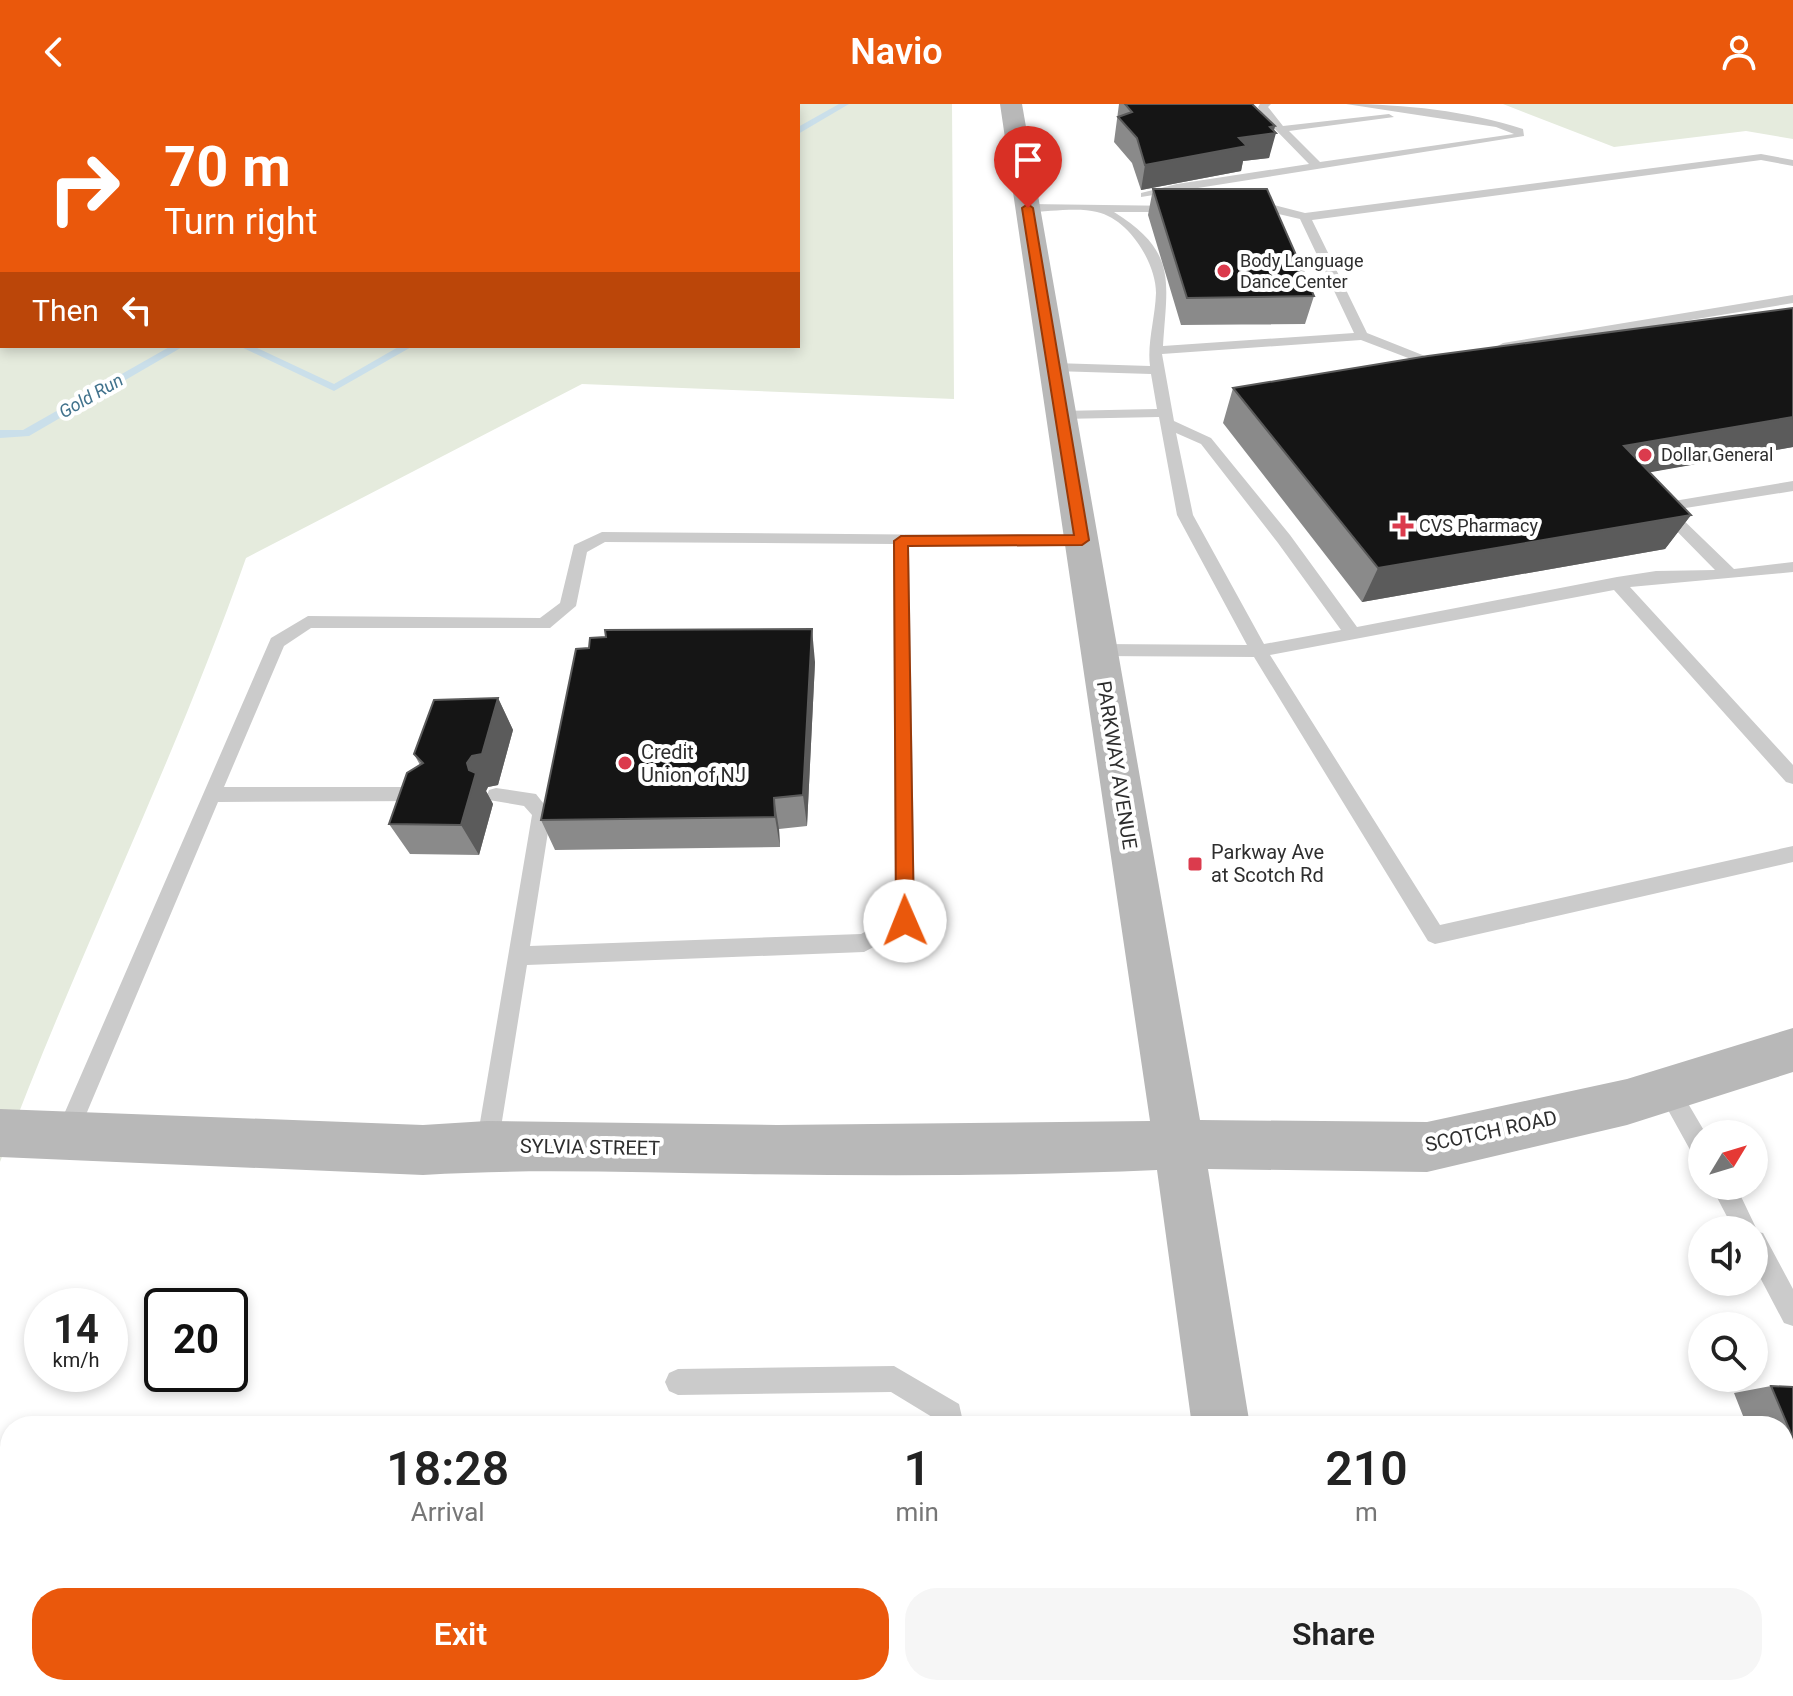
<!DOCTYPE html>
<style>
:root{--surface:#fff;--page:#f6f6f6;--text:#222;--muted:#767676;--accent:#ea580c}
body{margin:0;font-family:Roboto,sans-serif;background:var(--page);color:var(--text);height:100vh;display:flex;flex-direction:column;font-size:30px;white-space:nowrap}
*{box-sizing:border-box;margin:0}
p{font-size:26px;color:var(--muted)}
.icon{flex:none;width:44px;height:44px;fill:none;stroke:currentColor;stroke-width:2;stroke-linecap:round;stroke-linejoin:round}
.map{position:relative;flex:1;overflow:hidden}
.sheet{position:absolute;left:0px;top:1312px;width:1794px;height:280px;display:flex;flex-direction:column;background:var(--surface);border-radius:32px 32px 0 0;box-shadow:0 4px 12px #0003}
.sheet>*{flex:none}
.hud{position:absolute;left:0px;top:0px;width:800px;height:244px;box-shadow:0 4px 12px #0003;background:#ea580c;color:#fff;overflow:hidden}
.needle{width:52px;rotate:52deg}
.tools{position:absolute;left:1688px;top:1016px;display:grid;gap:16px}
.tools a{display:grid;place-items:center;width:80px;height:80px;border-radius:50%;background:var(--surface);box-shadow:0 4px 12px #0003;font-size:40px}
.speed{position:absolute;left:24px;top:1184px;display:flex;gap:16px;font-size:40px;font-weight:700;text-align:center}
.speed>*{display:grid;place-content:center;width:104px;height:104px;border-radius:50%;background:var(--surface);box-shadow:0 4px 12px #0003;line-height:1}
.speed small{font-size:20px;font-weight:400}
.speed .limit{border:4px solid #111;border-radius:12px;background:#fff;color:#111}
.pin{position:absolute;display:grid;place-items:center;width:68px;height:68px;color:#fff;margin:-82px -34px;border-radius:50% 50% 50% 0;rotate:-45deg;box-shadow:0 0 8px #0007}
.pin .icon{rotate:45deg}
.me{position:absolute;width:88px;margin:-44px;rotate:359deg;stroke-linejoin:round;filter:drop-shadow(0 0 6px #0008)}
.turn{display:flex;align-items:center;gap:28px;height:168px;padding:0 32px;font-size:36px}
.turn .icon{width:104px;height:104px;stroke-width:2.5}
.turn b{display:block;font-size:56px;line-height:68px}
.then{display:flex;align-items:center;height:76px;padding:0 32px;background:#0003;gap:16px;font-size:30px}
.eta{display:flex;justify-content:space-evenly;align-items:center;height:136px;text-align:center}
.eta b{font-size:48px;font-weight:600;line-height:56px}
.button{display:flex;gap:16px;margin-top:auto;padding:16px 32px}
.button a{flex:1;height:92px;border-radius:32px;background:var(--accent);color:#fff;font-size:32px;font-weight:600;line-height:92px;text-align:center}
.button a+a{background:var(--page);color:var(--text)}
header{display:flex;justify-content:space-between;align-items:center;height:104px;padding:0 32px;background:var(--accent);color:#fff;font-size:36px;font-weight:600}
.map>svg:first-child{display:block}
.green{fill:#e5ebdd}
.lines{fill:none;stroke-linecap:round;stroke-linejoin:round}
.stream{fill:#cadfea;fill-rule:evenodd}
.lane{fill:#cbcbcb;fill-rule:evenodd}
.street{fill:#cbcbcb;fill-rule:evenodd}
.secondary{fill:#b8b8b8;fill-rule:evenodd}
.wall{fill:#8a8a8a}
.shaded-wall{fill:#5b5b5b}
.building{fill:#151515;stroke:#5b5b5b;stroke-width:2}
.route{fill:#ea580c;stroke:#983908;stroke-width:2}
.poi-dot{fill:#db3b4d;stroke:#fff;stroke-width:3}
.labels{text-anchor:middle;stroke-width:8;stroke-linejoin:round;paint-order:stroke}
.far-poi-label{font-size:18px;fill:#2e2e2e;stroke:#fff;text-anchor:start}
.far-water-label{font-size:18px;font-style:italic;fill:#41728c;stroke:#fff}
.poi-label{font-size:20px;fill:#2e2e2e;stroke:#fff;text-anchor:start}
.street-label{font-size:20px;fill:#2e2e2e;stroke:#fff}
</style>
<header><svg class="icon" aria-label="back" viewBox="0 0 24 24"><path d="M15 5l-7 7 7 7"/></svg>Navio<svg class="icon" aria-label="person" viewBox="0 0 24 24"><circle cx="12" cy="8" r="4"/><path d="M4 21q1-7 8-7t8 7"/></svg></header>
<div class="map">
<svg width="1793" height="1592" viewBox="0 0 1793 1592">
<rect width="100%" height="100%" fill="#fff"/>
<path class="green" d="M 701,0 L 952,0 L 954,295 L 582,280 L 246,454 C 174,659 76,854 0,1058 L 0,215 L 2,242 L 798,242 L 798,2 L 696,2 Z
M 1503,0 L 1793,0 L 1793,35 L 1746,27 L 1614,43 Z"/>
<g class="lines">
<path class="stream" d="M 839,0 L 849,0 L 798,30 L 798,23 Z
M 171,242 L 184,242 L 29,332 L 0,334 L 0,326 L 23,326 Z
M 239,242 L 253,242 L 334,280 L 400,242 L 413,242 L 334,287 Z"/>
<path class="lane" d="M 1260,0 L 1271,0 L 1268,3 L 1283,22 L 1389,10 L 1394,13 L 1289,27 L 1320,58 L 1514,30 L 1496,23 L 1346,0 C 1403,0 1468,7 1523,25 L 1524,32 L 1141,93 L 1141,89 L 1177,80 L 1309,60 L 1265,15 L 1258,3 Z
M 1761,50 L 1793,56 L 1793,62 L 1761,56 L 1312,116 L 1367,229 L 1425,252 L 1449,250 L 1449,256 L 1424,260 L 1361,236 L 1162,250 L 1174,317 L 1211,334 L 1290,431 L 1357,523 L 1617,473 L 1656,467 L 1715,466 L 1656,406 L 1656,400 L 1793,377 L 1793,387 L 1673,406 L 1734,465 L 1793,458 L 1793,468 L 1630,483 L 1793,661 L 1793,680 L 1786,678 L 1614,486 L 1270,551 L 1440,821 L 1793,742 L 1793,758 L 1435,840 L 1428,837 L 1254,553 L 1099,552 L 1091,546 L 1099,540 L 1247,541 L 1177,411 L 1159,313 L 1061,315 L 1054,311 L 1061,307 L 1157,305 L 1151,270 L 1054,267 L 1047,263 L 1054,259 L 1150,262 C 1147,239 1155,215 1156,189 C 1156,159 1129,115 1097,108 C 1077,103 1049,108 1028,108 L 1022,104 L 1028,100 L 1180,102 L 1180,106 L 1176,108 L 1114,108 C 1178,148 1167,177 1163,242 L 1354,229 L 1300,115 L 1270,108 L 1248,106 L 1248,102 L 1270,100 L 1305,109 ZM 1176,329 L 1201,340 L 1278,439 L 1341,526 L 1264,540 L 1193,411 Z
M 1793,191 L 1793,199 L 1503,247 L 1496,243 L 1503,239 Z
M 602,428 L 1088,432 L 1088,440 L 1082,441 L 909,440 L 915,817 L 912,823 L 864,848 L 527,861 L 498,1042 L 495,1050 L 487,1053 L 479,1050 L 476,1042 L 532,711 L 524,702 L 489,696 L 487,691 L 489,686 L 496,684 L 536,690 L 551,709 L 530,842 L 861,830 L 895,812 L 893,440 L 605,438 L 587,448 L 576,502 L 550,524 L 311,524 L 284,542 L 224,683 L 427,683 L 436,690 L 427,697 L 218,698 L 74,1039 L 66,1042 L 58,1039 L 55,1031 L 271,534 L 308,512 L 540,514 L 560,499 L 574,441 Z
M 1668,975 L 1676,979 L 1706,1030 L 1702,1030 L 1702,1056 L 1694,1053 L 1657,986 L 1660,979 Z
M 1711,1082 L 1736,1082 L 1758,1128 L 1763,1129 L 1793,1185 L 1793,1222 L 1784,1219 L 1754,1162 L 1754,1126 L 1734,1126 Z
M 894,1262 L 959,1300 L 964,1322 L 938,1322 L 937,1316 L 891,1288 L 678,1291 L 669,1287 L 665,1278 L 669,1269 L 678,1265 Z
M 943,1582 L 973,1582 L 973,1592 L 943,1592 Z"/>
<path class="street" d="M 75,0 L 99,0 L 74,2 Z
M 438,0 L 461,0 L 437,2 Z
M 0,22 L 2,22 L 2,36 L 0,36 Z"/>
<path class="secondary" d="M 1000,0 L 1022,0 L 1200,1016 L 1427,1018 L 1627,975 L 1793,924 L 1793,968 L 1627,1021 L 1427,1068 L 1208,1065 L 1250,1322 L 1192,1322 L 1157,1066 C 1020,1072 882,1072 745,1070 C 637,1069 530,1064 423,1071 L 0,1053 L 0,1005 L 423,1021 L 487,1017 L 777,1021 L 1150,1017 Z
M 1227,1582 L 1291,1582 L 1293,1592 L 1227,1592 Z"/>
</g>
<path class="wall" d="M 1119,0 L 1252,0 L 1275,22 L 1269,54 L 1243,57 L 1241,67 L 1141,86 L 1132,59 L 1114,38 Z
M 1153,85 L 1314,192 L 1305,220 L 1181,221 L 1148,111 Z
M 1793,204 L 1793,343 L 1649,368 L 1691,411 L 1665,445 L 1362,498 L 1223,319 L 1233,284 Z
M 815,558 L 807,722 L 779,725 L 780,743 L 555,746 L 541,716 Z
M 498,594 L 513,626 L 498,681 L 488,683 L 486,687 L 493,700 L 479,751 L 410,750 L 389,720 L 420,661 L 414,650 Z
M 1771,1282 L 1793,1283 L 1793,1439 L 1784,1416 L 1784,1322 L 1747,1322 L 1734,1289 Z"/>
<path class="shaded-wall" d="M 1275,22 L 1273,29 L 1276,29 L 1269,54 L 1243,57 L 1241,67 L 1141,86 L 1145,61 Z
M 1793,313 L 1793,343 L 1601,377 L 1624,342 Z
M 1691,411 L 1665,445 L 1362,498 L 1378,464 Z
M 812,525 L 815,558 L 807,722 L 803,691 Z
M 498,594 L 513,626 L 498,681 L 488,683 L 486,687 L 493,700 L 479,751 L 461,721 L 469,666 L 467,659 Z
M 774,694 L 779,725 L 780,743 L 775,713 Z
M 482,1582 L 506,1582 L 504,1592 L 480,1592 Z"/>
<path class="building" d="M 1125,0 L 1252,0 L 1275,22 L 1270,23 L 1276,29 L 1239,34 L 1247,42 L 1145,61 L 1137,34 L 1118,13 L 1132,8 Z
M 1153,85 L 1267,85 L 1314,192 L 1187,194 Z
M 1793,204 L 1793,313 L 1624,342 L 1691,411 L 1378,464 L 1233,284 L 1428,252 Z
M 812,525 L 803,691 L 774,694 L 775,713 L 541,716 L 576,545 L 589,544 L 590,534 L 606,533 L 605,526 Z
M 498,594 L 482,650 L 472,652 L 467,659 L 469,666 L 476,669 L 461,721 L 389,720 L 407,669 L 423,659 L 414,650 L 434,596 Z
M 1771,1282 L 1793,1283 L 1793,1334 Z
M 210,1582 L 482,1582 L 480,1592 L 207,1592 Z
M 698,1582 L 897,1582 L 897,1592 L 698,1592 Z"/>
<path class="route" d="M 1028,100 L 1033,104 L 1089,436 L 1082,441 L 908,442 L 914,817 L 905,825 L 896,817 L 894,437 L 901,432 L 1074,431 L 1022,104 Z"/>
<g class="poi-dot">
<circle cx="1224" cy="167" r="8"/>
<circle cx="1645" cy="351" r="8"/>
<path d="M1399 410h8v8h8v8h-8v8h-8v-8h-8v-8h8z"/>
<circle cx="625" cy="659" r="8"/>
<rect x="1187" y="752" width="16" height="16" rx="4"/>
</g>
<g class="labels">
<g class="far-poi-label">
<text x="1240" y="163">Body Language<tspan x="1240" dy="21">Dance Center</tspan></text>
<text x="1661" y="357">Dollar General</text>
<text x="1419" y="428">CVS Pharmacy</text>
</g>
<g class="far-water-label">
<text transform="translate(91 292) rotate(-30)" y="6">Gold Run</text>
</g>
<g class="poi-label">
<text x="641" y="655">Credit<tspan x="641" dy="23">Union of NJ</tspan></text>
<text x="1211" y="755">Parkway Ave<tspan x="1211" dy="23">at Scotch Rd</tspan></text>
</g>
<g class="street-label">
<text transform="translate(1117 661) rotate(81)" y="7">PARKWAY AVENUE</text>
<text transform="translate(1491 1027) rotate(-12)" y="7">SCOTCH ROAD</text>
<text transform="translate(590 1043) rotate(1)" y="7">SYLVIA STREET</text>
</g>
</g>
</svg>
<div class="tools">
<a><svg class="needle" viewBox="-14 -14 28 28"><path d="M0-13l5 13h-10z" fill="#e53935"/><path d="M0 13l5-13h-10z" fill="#767676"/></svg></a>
<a><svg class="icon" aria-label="sound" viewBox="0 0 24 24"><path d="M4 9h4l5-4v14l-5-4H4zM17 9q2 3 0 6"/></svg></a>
<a><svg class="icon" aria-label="search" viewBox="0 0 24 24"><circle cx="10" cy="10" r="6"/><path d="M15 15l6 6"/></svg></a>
</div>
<div class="speed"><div>14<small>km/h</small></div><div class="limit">20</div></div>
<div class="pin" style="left:1028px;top:104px;background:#d93025"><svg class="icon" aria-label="arrive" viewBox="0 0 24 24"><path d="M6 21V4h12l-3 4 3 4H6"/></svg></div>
<svg class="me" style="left:905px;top:817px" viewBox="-20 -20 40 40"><circle r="19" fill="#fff"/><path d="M0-13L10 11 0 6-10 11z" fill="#ea580c"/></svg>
<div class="hud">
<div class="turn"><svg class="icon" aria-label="right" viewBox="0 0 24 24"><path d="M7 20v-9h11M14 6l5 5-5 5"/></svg><div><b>70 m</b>Turn right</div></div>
<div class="then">Then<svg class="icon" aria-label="left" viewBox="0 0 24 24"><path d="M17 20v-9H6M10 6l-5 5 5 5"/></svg></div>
</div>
<section class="sheet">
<div class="eta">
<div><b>18:28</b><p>Arrival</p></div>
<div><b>1</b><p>min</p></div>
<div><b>210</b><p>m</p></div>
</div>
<div class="button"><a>Exit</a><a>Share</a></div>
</section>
</div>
